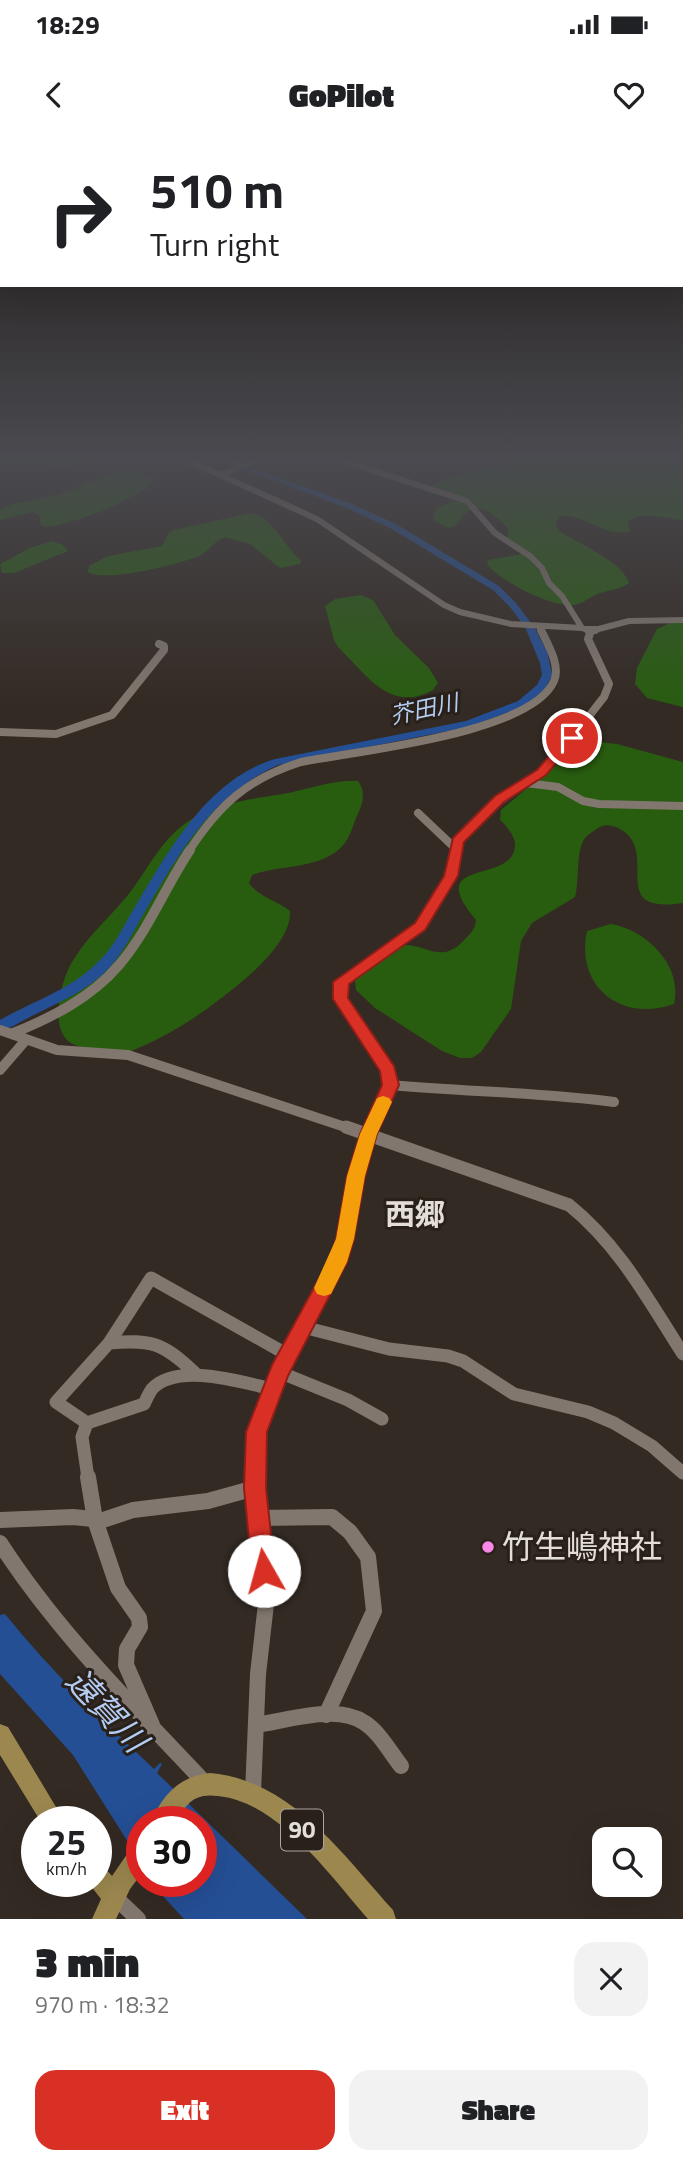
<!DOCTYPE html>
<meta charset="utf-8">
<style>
:root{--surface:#fff;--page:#f2f2f2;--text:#202124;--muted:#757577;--accent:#d93025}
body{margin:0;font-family:"Titillium Web","Noto Sans JP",sans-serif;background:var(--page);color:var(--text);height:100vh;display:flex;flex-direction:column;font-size:26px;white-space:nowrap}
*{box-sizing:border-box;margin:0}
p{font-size:23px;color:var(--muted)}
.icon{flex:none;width:38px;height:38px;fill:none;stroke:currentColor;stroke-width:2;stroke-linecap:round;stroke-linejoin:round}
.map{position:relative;height:1779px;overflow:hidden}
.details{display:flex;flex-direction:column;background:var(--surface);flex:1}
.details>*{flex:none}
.hud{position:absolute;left:0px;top:0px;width:684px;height:147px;box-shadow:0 7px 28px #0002;background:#fff;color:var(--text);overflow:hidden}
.tools{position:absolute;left:592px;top:1687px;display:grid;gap:14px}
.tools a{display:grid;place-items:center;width:70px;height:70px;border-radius:14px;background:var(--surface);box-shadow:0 7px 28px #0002;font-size:35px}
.speed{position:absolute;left:21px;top:1666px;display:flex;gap:14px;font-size:35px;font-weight:700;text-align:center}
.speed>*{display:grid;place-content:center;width:91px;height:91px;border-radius:50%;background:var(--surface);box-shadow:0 7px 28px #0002;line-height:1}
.speed small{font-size:18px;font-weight:400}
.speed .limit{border:10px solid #d22;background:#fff;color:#111}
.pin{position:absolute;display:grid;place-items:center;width:60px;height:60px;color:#fff;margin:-30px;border:4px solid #fff;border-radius:50%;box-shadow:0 2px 7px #0007}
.me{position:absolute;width:77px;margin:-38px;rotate:353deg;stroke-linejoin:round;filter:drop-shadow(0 0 5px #0008)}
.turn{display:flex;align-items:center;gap:24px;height:147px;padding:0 35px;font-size:32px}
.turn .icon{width:91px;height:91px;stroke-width:2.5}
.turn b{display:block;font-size:49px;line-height:60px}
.round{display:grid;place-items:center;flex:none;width:74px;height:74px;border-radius:21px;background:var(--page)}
.overview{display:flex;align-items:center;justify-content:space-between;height:119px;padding:0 35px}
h1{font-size:42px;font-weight:800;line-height:52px}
.action{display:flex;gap:14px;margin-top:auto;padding:14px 35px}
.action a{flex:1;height:80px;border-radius:21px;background:var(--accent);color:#fff;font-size:28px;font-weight:800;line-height:80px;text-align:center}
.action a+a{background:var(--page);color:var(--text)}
.status{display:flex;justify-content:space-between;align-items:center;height:49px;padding:0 35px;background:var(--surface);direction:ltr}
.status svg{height:19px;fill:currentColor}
header{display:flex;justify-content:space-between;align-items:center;height:91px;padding:0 35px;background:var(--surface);font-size:32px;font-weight:800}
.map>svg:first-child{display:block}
.green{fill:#285d10}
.water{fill:#254f95}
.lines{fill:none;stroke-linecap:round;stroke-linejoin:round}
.river{fill:#254f95;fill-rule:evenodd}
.minor-far4{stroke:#81776e;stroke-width:6}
.minor-far3{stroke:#81776e;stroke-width:8}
.minor-far2{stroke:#81776e;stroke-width:10}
.minor-far1{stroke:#81776e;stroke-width:13}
.minor{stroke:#81776e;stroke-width:16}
.major{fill:#9c884f;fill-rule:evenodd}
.route{fill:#d93025;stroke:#8d1f18;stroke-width:2}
.slow{fill:#f59e0b}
.poi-dot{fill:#f987e8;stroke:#292119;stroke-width:2.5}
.labels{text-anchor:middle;stroke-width:6;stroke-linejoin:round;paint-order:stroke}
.far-water-label{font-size:23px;font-style:italic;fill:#b3ccf3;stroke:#292119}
.shield{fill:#292119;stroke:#aca59f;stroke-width:2}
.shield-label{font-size:24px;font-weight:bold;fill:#e4ded9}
.quarter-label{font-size:30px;font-weight:bold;fill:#e4ded9;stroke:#292119}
.near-poi-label{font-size:32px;fill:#e4ded9;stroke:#292119;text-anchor:start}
.near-water-label{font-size:33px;font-style:italic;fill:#b3ccf3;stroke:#292119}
</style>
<div class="status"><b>18:29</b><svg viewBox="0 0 49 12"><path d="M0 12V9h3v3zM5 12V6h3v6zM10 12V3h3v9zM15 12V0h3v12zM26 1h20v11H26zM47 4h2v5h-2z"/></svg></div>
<header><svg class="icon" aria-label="back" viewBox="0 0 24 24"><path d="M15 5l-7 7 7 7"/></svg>GoPilot<svg class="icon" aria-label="heart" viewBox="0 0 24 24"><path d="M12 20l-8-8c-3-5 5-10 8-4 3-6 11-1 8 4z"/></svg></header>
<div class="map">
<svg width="683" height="1779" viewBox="0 0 683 1779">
<rect width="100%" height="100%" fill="#332a23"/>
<path class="green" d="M 0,317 L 105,317 C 87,332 25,321 0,325 Z
M 500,317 L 683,317 L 683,380 C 667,379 641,370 628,382 L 630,391 C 603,398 585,373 559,376 L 556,382 L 558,390 C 576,403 623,421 629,443 C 621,449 613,449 604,452 C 593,454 585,463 574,465 C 553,468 499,441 487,424 L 488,420 L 522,414 L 507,400 L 508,388 C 496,378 488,366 471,369 C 455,380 457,398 433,379 L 436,368 L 459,359 L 457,356 L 430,354 L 429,347 L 449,337 L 497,326 L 501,322 Z
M 135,330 L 153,339 L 153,343 C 128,362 78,383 46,387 L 41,385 L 39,375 L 33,372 L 0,380 L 0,369 C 20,360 40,360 60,354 C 85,347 109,330 135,330 Z
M 251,373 C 273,376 284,408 301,420 L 300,424 L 280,428 L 250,404 L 225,397 C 215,400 209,411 199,416 C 180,424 105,443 88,432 L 89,426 L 108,416 L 162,406 L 168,394 L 173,390 Z
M 52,401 L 63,405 L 68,411 L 14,433 L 2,433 L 0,424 L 30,408 Z
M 361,455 L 373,460 L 395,495 L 429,528 L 438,543 L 433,550 C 390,574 366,534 338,507 L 334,500 L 325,466 L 335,459 Z
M 683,477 L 683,567 L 647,558 L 635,544 L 637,528 L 657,489 Z
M 591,601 L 617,604 L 683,622 L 683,763 C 672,765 656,766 646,760 C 627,746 651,706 620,689 C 605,681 599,687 587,696 C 575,706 580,740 575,757 L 532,783 L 521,801 L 511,869 L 481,912 L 472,918 L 460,918 L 442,911 L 375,868 L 356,850 L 355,840 C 366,827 379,811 396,806 C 425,799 439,829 466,798 C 472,792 475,789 476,780 C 422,716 512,746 515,706 C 516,697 506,685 500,680 L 501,670 L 549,630 Z
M 346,641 L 358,641 C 367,653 362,666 356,678 C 353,686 350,696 345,703 C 324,730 281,724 252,735 L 249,743 C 259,757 276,760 290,771 C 292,803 243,842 220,859 C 192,881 157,902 123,914 C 115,918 101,914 93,911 C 86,908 74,906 68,901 C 51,885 60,848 68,830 C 83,798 114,775 134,747 C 149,726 162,701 183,685 C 211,664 250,659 283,654 C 304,650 324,643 346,641 Z
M 611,784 C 646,790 683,825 674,864 C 622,883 575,847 587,791 Z"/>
<path class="water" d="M 5,1474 C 50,1530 102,1580 154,1629 L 160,1623 L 162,1624 L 157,1633 L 307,1779 L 184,1779 L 149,1741 L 201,1741 L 201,1682 L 142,1682 L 142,1734 L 128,1702 L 73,1615 L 0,1534 L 0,1475 Z"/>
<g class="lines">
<path class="river" d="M 211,317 L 221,317 L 350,363 L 396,384 L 499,446 L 516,463 L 534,487 L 547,511 L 552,535 L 545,549 L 526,565 L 473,586 L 278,625 C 213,655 182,708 147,768 C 135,788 125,810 110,827 C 88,851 57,863 28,878 C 19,882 10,889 0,892 L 0,880 C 33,861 73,849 100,820 C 115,805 124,785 135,767 C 169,710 208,639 275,619 L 466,581 L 518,561 L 537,545 L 542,535 L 540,523 L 525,487 L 510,467 L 493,450 L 390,388 L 344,367 Z"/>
<path class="minor-far4" d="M 181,317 L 317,379 L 444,465 L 460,472 L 511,484 L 582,488 L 591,491 L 629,481 L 683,480
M 224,317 L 241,326
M 332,317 L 467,361 L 495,393 L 530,416 L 542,428 L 549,443 L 562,456 L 582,488
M 223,334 L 262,317
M 539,486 L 541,492"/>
<path class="minor-far3" d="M 588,490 L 595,490
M 0,592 L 56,594 L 112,575 L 164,510 L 164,506 L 159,504
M 526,643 L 558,647 L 583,661 L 599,664 L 683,666
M 418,673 L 456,709
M 189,711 C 219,665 247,639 301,622 C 355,611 531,594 554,541 C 561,525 547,503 541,490
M 455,711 C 461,679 518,652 541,632 C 562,615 586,579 604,557 L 609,544 L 588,499 L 591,491"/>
<path class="minor-far2" d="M 0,890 L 57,910 L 128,915 L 351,989
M 11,894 C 51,878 91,858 119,825 C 149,790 165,747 190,710
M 0,930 L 25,901
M 391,945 C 466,952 540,952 614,962
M 371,989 L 391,945 L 388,930 L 341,859 L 341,842 L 420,786 L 451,735 L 455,710"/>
<path class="minor-far1" d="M 346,987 L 569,1065 C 619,1105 649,1161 683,1214
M 303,1187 L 389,1209 L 448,1216 L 463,1221 L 514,1254 L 588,1272 L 614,1283 L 652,1306 L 683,1333
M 109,1203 C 152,1199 163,1203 195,1233
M 279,1232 L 348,1260 L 382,1279
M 87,1283 L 144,1264 C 146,1260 149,1253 152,1249 C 177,1222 241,1242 272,1249
M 88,1338 L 82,1297 L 87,1283 L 56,1262 L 109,1203 L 151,1138 L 288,1215
M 255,1338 C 255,1323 253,1305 257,1290 C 272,1229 314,1179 338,1122 C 356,1079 351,1029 371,987"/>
<path class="minor" d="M 88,1337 L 95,1380 L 118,1448 L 139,1478 L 140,1487 L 127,1509 L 126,1525 L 152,1585
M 258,1378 L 332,1377 L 350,1392 L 368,1417 L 374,1471 L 326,1575
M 0,1380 L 73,1377 L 103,1380 L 133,1370 L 208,1361 L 255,1348
M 0,1403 C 58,1493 133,1566 206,1644
M 256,1585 C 288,1581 337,1563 365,1583 C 380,1593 390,1612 401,1626
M 253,1653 L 258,1534 L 267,1455 L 255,1337
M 114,1756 L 138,1779"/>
<path class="major" d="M 0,1584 L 8,1587 L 65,1682 L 41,1682 L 0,1615 Z
M 210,1633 C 291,1640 342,1714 393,1770 L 396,1779 L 368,1779 C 330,1736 279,1662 218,1656 C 211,1655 203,1655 197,1658 C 187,1662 181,1674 176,1682 L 151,1682 C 162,1655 180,1636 210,1633 Z
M 142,1700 L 142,1733 L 130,1749 L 116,1779 L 92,1779 L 101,1759 L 87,1741 L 96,1741 L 96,1723 L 104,1727 L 112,1736 L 134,1704 Z"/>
</g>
<linearGradient id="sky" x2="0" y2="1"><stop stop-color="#1c1713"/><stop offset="0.56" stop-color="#4a4a50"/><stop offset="1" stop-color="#4a4a50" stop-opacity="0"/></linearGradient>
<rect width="683" height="566" fill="url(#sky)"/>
<path class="route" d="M 572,594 L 578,598 L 546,635 L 504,662 L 464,702 L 458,736 L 425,790 L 349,844 L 348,858 L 394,926 L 399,945 L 377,994 L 365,1036 L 354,1099 L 347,1122 L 288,1236 L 267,1292 L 266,1348 L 275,1431 L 272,1439 L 264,1442 L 256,1439 L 252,1431 L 244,1348 L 246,1292 L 272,1225 L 329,1120 L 336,1099 L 347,1036 L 360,994 L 382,945 L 380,931 L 333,859 L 333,842 L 415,783 L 444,736 L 453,698 L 495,656 L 537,630 L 567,595 Z"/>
<path class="slow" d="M 383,956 L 389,958 L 392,962 L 377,994 L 365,1036 L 354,1099 L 347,1122 L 331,1154 L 324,1156 L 317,1154 L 314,1148 L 336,1099 L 347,1036 L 360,994 L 377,958 Z"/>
<circle class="poi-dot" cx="488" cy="1407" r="7"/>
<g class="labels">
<g class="far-water-label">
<text transform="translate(424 569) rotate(-12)" y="8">芥田川</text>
</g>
<rect class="shield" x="281" y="1669.5" width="42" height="41" rx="5"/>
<g class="shield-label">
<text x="302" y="1698">90</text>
</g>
<g class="quarter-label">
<text x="415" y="1085">西郷</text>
</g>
<g class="near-poi-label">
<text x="502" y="1418">竹生嶋神社</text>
</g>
<g class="near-water-label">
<text transform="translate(107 1570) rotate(47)" y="12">遠賀川</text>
</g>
</g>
</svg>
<div class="tools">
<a><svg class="icon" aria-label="search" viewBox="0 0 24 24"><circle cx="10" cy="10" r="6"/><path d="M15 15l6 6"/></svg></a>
</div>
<div class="speed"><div>25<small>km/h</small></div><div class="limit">30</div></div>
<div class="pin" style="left:572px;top:598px;background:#d93025"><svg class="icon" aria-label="arrive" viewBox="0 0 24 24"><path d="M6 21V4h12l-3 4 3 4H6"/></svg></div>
<svg class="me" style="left:264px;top:1431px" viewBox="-20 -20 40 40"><circle r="19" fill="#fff"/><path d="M0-13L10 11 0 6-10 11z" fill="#d93025"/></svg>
<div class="hud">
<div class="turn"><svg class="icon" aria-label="right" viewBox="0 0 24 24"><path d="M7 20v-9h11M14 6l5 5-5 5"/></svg><div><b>510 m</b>Turn right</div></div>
</div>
</div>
<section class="details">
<div class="overview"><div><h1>3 min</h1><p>970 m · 18:32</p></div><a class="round"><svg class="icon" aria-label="close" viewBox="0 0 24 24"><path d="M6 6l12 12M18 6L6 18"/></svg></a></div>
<div class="action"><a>Exit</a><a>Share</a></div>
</section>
